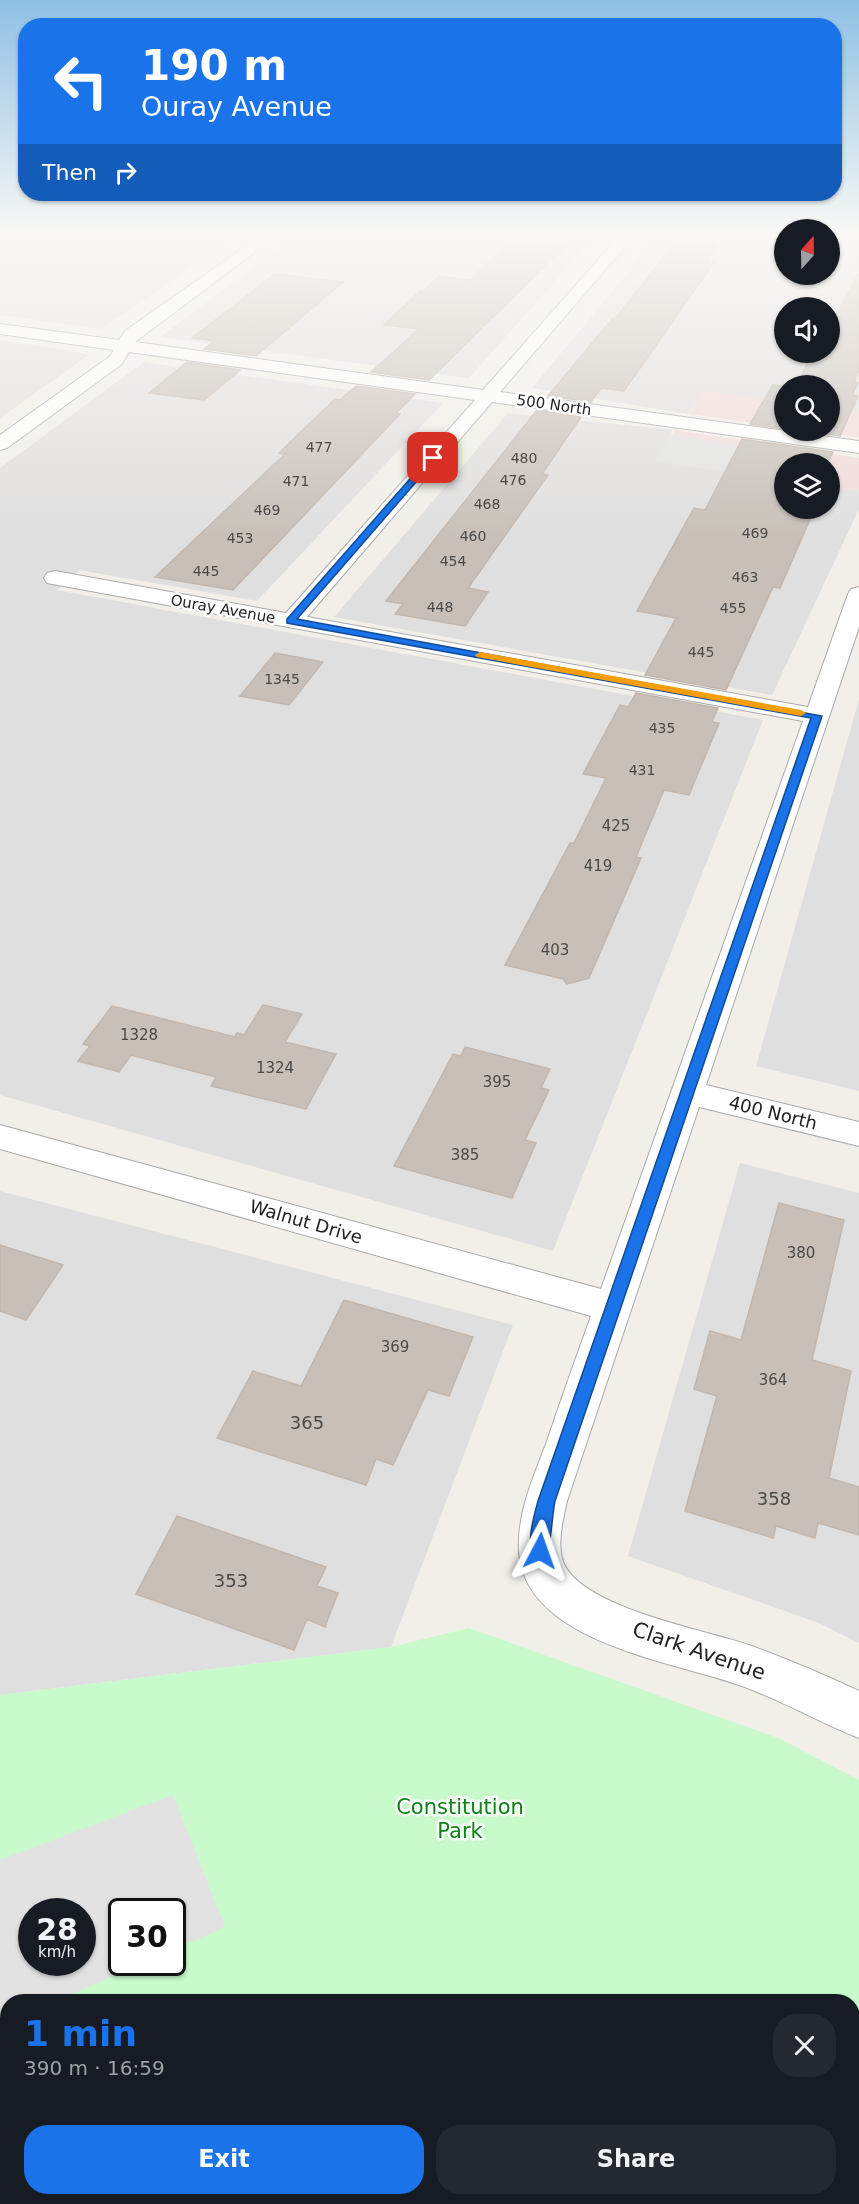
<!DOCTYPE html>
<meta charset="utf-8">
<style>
:root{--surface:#171b24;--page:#242831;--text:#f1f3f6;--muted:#9ea1a6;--accent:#1a73e8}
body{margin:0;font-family:"DejaVu Sans",sans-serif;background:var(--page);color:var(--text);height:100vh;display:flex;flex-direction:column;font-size:22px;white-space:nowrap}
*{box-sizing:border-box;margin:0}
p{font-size:20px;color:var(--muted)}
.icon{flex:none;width:33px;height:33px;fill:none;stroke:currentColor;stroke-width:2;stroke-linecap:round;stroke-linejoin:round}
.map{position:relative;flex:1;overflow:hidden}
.sheet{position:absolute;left:0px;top:1994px;width:860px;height:212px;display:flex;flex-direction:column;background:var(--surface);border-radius:24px 24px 0 0;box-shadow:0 2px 4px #0004}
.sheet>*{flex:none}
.top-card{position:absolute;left:18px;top:18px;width:824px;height:183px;border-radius:24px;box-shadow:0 2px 4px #0004;background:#1a73e8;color:#fff;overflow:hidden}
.needle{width:39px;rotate:20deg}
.fabs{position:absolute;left:774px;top:219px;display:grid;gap:12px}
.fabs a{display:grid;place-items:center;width:66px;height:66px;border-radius:50%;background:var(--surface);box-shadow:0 2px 4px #0004;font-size:30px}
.speed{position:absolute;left:18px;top:1898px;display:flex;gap:12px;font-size:30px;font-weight:700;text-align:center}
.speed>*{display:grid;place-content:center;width:78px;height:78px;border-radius:50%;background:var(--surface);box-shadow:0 2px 4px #0004;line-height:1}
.speed small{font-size:15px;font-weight:400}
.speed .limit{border:3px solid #111;border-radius:9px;background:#fff;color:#111}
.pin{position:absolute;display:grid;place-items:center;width:51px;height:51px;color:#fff;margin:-26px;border-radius:12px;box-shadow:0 3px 9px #0006}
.me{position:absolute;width:66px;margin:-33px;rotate:4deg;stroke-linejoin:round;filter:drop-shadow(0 0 4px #0008)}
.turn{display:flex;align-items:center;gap:21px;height:126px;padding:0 24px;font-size:27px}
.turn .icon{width:78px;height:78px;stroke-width:2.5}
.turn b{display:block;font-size:42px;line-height:51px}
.then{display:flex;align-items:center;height:57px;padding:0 24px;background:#0003;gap:12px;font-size:22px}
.round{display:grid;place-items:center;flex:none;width:63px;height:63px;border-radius:24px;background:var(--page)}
.headline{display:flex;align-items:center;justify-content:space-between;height:102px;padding:0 24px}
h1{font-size:36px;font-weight:700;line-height:45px;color:var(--accent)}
.action{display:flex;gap:12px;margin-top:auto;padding:12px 24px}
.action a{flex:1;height:69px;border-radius:24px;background:var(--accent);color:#fff;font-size:24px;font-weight:700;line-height:69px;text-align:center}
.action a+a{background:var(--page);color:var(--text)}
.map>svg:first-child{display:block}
.residential{fill:#e0dfdf;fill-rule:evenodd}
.commercial{fill:#f2dad9}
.park{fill:#c8facc;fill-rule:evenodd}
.parking{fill:#e2e2e2;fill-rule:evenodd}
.building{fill:#c7bfb8;stroke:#c4b6ab;stroke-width:1.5}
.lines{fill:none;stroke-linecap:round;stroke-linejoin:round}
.minor-casing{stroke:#a9a9a9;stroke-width:2}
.minor{fill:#fff;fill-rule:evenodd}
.route{fill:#1a73e8;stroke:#114b97;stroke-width:1.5}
.slow{fill:#f59e0b}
.labels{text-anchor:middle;stroke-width:5;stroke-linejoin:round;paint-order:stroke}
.far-number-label{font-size:14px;fill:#4b4948}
.far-street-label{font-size:15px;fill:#222;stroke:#fff}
.number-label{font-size:15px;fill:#4b4948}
.street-label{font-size:18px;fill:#222;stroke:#fff}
.near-number-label{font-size:18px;fill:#4b4948}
.near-street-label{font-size:21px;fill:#222;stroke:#fff}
.near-park-label{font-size:21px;fill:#0c8416;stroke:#fff}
</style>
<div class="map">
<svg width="859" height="2204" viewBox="0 0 859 2204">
<rect width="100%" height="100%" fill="#f2efe9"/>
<path class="residential" d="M 0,234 L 240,234 L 101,329 L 0,315 Z
M 299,234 L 597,234 L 469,378 L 160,337 Z
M 660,234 L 784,234 L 784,274 L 830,274 L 830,234 L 859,234 L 859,412 L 830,408 L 830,386 L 784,386 L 784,402 L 703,391 L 688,414 L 532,388 ZM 784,308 L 830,308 L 830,352 L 784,352 Z
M 0,340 L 68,350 L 89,355 L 0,418 Z
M 144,362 L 443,403 L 257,601 L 79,570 L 57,590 L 763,720 L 553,1251 L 0,1095 L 0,468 Z
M 508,413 L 673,430 L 656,461 L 784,480 L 784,508 L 830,508 L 830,486 L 859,491 L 859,509 L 772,695 L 334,617 Z
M 859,699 L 859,1091 L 756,1066 Z
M 740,1163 L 859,1193 L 859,1643 L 819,1623 L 628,1556 Z
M 0,1191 L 513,1325 L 391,1647 L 0,1695 Z"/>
<path class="commercial" d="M 703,390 L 784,402 L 784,427 L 689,414 Z
M 830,408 L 859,412 L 859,437 L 810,431 L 830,430 Z
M 675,430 L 859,458 L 859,491 L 830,487 L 830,464 L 784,464 L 784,480 L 656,461 Z"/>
<path class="park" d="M 469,1628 L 778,1738 L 859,1780 L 859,2204 L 0,2204 L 0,1695 L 391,1647 ZM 32,1911 L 82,1911 L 82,1962 L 32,1962 ZM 122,1911 L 172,1911 L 172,1962 L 122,1962 ZM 8,2001 L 852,2001 L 852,2198 L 8,2198 Z"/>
<path class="parking" d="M 670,435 L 819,456 L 784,465 L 733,457 L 726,471 L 656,461 Z
M 173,1795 L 225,1927 L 173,1950 L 172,1911 L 122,1911 L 122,1962 L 145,1962 L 56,2001 L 8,2001 L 7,2022 L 0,2025 L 0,1860 ZM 32,1911 L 82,1911 L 82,1962 L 32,1962 Z"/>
<path class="building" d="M 513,239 L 566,245 L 429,380 L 371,372 L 419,329 L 384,325 L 420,291 L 423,292 L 439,276 L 470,280 Z
M 676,241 L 717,245 L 707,260 L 715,261 L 624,391 L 601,388 L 591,402 L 548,396 L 613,318 L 616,318 Z
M 859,273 L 859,370 L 854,382 L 858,383 L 852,395 L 858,396 L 840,436 L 799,430 L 830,430 L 830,386 L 797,386 L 811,355 L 830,352 L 830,327 Z
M 275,274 L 343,282 L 256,356 L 204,349 L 214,341 L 192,338 Z
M 187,362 L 240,370 L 204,400 L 149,393 Z
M 773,385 L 784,386 L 784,429 L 750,424 Z
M 356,386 L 415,394 L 396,413 L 400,414 L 233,590 L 155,577 L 285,454 L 279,453 L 335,399 L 340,400 Z
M 537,410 L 581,417 L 542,474 L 548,475 L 468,588 L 488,592 L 465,626 L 395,614 L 403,604 L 386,601 Z
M 742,439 L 833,452 L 827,464 L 784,464 L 784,508 L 815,508 L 780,588 L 773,587 L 726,690 L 645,675 L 676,618 L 637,611 L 694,508 L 705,510 Z
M 275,653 L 323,662 L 289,705 L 240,696 Z
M 636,693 L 718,708 L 712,722 L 719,723 L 689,795 L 664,790 L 636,857 L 641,858 L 589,978 L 567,984 L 563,979 L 505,965 L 570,843 L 574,843 L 606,778 L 583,774 L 620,705 L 628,707 Z
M 263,1005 L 302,1014 L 285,1042 L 336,1054 L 306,1109 L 211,1086 L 216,1077 L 131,1055 L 119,1072 L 78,1061 L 90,1046 L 83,1044 L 112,1006 L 235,1037 L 237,1033 L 244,1035 Z
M 465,1047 L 550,1069 L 541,1088 L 549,1090 L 525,1140 L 536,1143 L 512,1198 L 394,1166 L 453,1054 L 461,1056 Z
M 779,1203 L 844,1220 L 812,1360 L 851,1371 L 829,1478 L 859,1487 L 859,1535 L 818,1523 L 815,1538 L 776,1526 L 773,1538 L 685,1511 L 717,1396 L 694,1389 L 710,1331 L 741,1340 Z
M 0,1245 L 63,1265 L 26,1320 L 0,1311 Z
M 344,1300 L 473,1337 L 449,1396 L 428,1390 L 393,1465 L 376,1459 L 366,1485 L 217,1438 L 253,1371 L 301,1386 Z
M 177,1516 L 326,1567 L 317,1586 L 338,1593 L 325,1627 L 307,1619 L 294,1650 L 136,1594 Z"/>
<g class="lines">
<g class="minor-casing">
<path id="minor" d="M 263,234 L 279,234 L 135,342 L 483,390 L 621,234 L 636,234 L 500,392 L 859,441 L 859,453 L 492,402 L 307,617 L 808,707 L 848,594 L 851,589 L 859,587 L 859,627 L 706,1085 L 859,1122 L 859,1146 L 699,1107 L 567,1501 C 563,1519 556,1547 564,1564 C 584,1608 705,1630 749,1645 C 787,1659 823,1674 859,1691 L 859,1738 C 819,1722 783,1701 742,1686 C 674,1661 524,1643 519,1551 C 517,1512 534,1476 547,1441 C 561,1399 576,1358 591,1316 L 0,1149 L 0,1125 L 601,1289 L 803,721 L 47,583 L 44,578 L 47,573 L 55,571 L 286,613 L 475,400 L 129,352 L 122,364 L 7,448 L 0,450 L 0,435 L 109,357 L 114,350 L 0,334 L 0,324 L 119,340 L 125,331 Z"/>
</g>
<use href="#minor" class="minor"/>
</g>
<linearGradient id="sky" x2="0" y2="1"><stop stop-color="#8fc0e4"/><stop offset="0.43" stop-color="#f9f8f5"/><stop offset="1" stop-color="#f9f8f5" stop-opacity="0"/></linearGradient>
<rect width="859" height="542" fill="url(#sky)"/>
<path class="route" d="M 430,456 L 437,458 L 297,619 L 822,716 L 555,1501 C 552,1515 551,1546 546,1557 L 540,1559 L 534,1557 C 526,1540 534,1517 538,1501 L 811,718 L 287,623 L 287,619 Z"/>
<path class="slow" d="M 480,652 L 801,710 L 806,713 L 801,716 L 477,657 L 475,655 Z"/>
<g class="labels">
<g class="far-number-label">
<text x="319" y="452">477</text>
<text x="524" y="463">480</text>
<text x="513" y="485">476</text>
<text x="296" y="486">471</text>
<text x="487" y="509">468</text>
<text x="267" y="515">469</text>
<text x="755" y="538">469</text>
<text x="473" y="541">460</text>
<text x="240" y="543">453</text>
<text x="453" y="566">454</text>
<text x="206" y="576">445</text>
<text x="745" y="582">463</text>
<text x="440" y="612">448</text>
<text x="733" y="613">455</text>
<text x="701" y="657">445</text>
<text x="282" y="684">1345</text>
<text x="662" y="733">435</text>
<text x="642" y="775">431</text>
</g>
<g class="far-street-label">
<text transform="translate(554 405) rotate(8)" y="5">500 North</text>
<text transform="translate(223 609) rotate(10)" y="5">Ouray Avenue</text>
</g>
<g class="number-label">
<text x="616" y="831">425</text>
<text x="598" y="871">419</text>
<text x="555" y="955">403</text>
<text x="139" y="1040">1328</text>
<text x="275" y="1073">1324</text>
<text x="497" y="1087">395</text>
<text x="465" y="1160">385</text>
<text x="801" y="1258">380</text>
<text x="395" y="1352">369</text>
<text x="773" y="1385">364</text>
</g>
<g class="street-label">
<text transform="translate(773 1113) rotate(14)" y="6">400 North</text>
<text transform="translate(306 1222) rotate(16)" y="6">Walnut Drive</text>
</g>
<g class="near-number-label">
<text x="307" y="1429">365</text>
<text x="774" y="1505">358</text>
<text x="231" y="1587">353</text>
</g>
<g class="near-street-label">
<text transform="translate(699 1651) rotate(19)" y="7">Clark Avenue</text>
</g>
<g class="near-park-label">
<text x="460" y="1814">Constitution<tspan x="460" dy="24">Park</tspan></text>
</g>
</g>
</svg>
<div class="fabs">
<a><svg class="needle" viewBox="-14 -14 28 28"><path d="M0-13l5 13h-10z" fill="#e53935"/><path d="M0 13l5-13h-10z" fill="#9ea1a6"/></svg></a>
<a><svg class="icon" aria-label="sound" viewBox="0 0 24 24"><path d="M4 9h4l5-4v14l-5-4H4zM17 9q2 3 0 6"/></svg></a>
<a><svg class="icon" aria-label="search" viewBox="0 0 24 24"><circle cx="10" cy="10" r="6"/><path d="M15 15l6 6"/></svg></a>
<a><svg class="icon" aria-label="layers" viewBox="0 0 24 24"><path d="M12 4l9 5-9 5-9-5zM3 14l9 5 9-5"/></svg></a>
</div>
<div class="speed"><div>28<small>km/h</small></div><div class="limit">30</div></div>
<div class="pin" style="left:433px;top:458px;background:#d93025"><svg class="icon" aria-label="arrive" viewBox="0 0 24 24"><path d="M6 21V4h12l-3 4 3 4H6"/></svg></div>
<svg class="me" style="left:540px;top:1551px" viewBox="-20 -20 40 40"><path d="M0-17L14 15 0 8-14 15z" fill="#1a73e8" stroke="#fff" stroke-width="4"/></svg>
<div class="top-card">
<div class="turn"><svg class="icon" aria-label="left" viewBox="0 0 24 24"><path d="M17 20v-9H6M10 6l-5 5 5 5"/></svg><div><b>190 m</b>Ouray Avenue</div></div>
<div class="then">Then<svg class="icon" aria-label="right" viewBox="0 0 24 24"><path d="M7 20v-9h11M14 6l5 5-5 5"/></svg></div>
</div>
<section class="sheet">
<div class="headline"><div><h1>1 min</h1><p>390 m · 16:59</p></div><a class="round"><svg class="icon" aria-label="close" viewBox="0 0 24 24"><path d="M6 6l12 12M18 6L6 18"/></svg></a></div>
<div class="action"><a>Exit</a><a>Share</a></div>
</section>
</div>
